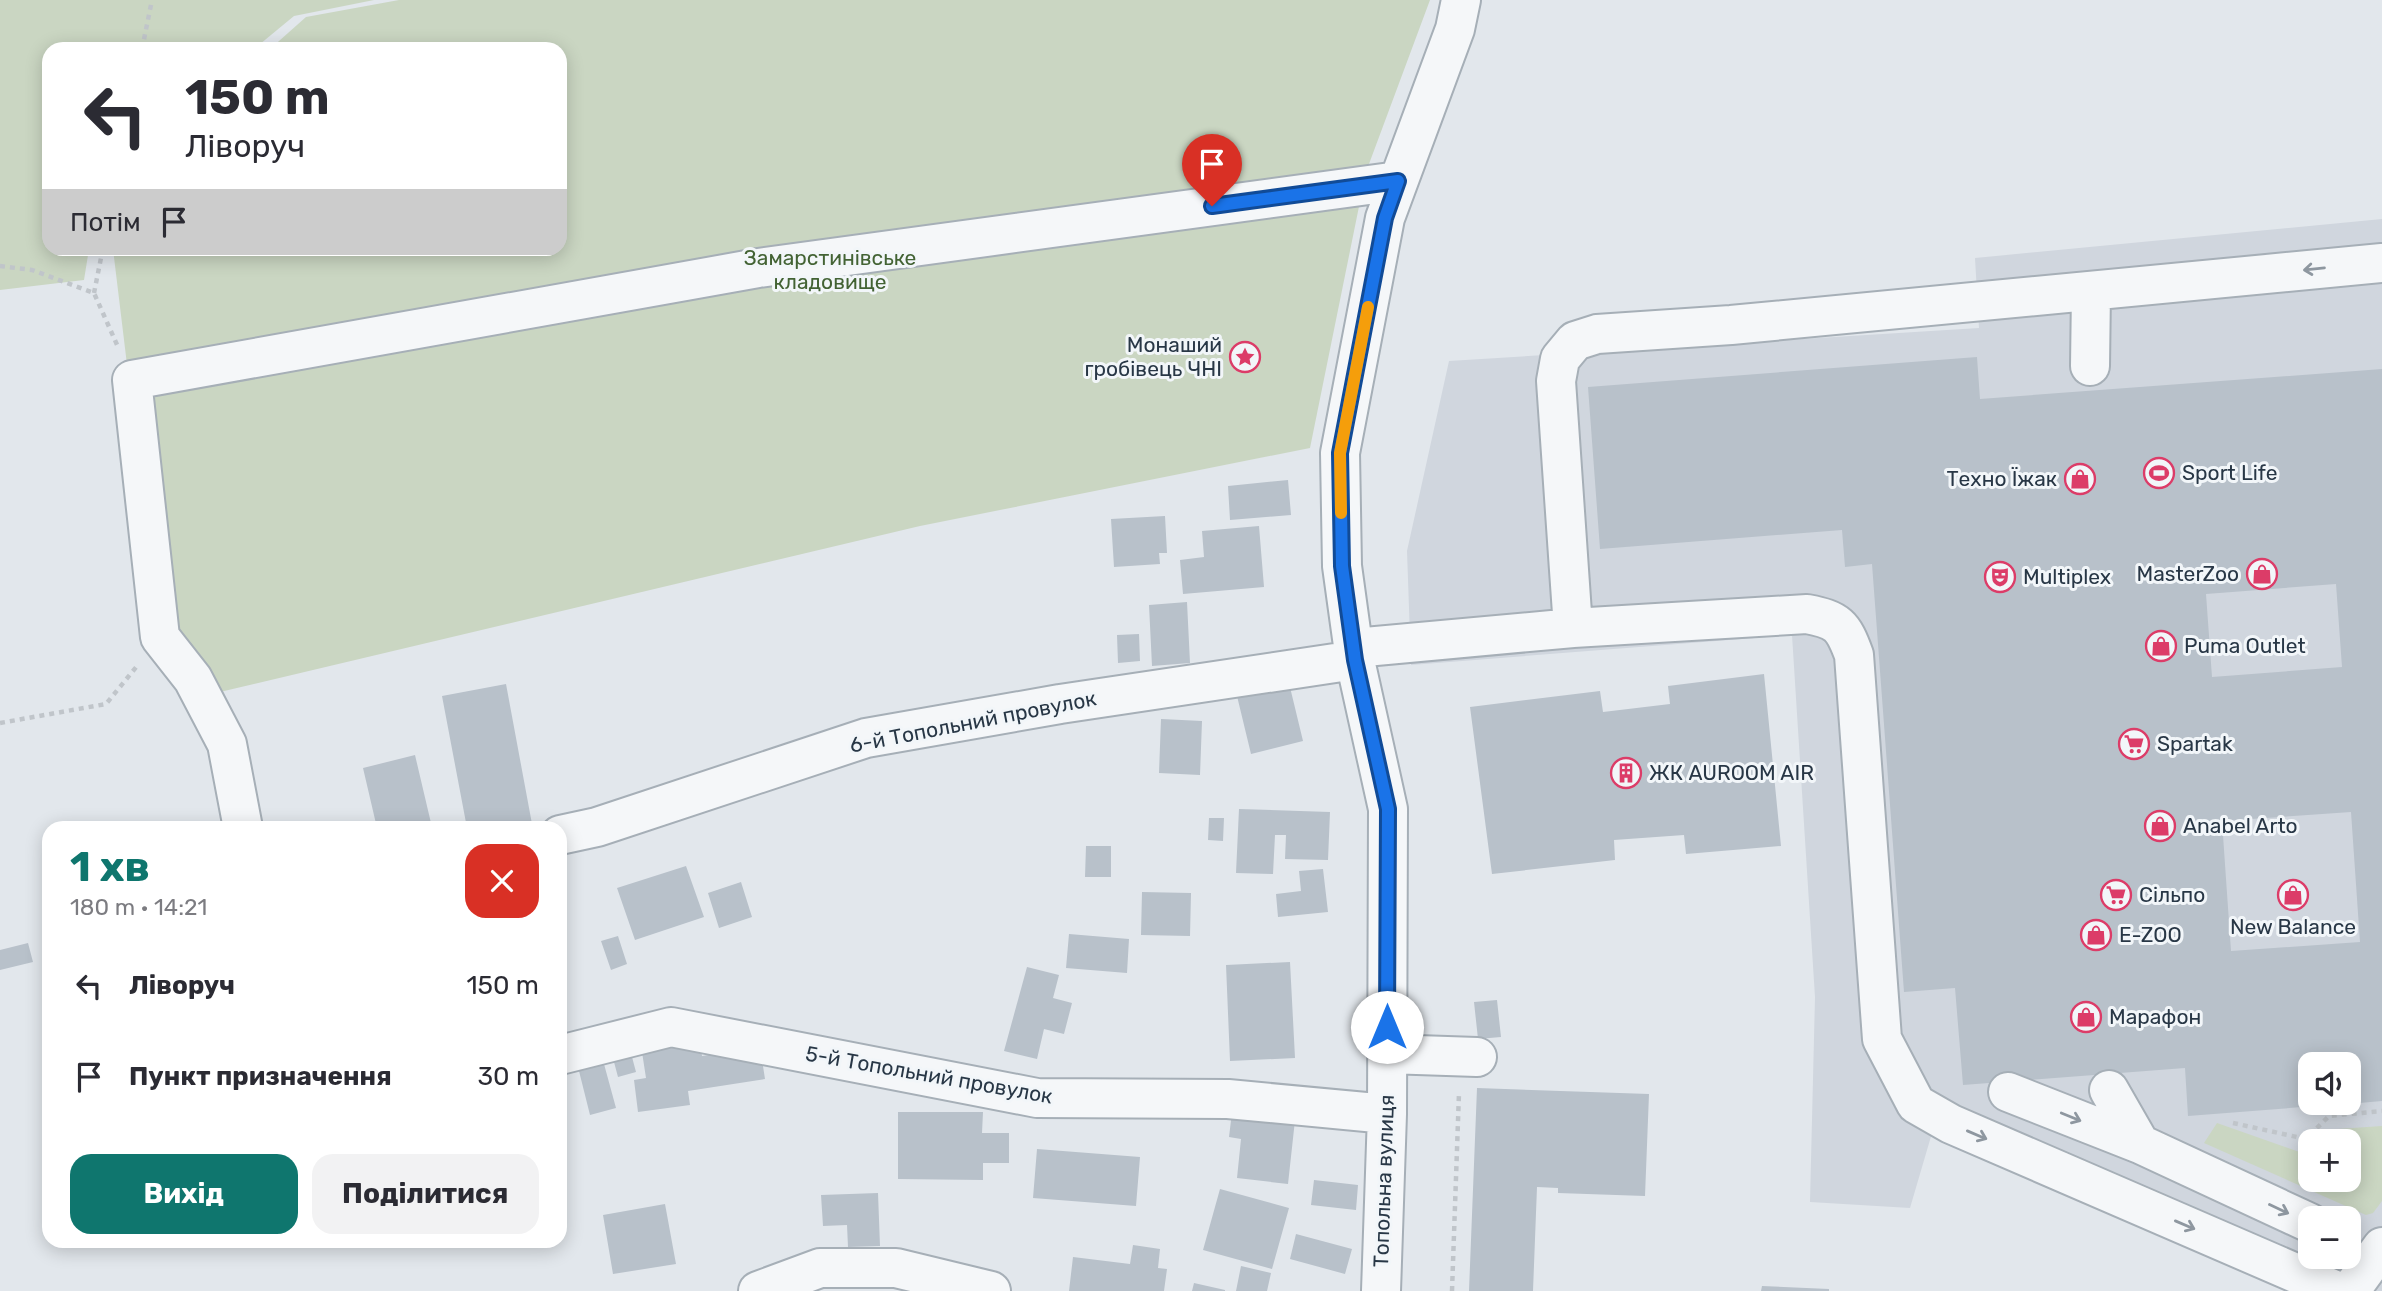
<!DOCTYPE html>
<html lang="uk">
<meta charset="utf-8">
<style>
:root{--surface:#fff;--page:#f2f2f3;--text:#2b2b33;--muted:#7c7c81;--accent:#0f766e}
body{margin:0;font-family:Rubik,sans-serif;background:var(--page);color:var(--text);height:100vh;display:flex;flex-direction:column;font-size:26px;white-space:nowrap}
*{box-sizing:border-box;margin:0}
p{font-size:23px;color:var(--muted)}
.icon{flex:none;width:38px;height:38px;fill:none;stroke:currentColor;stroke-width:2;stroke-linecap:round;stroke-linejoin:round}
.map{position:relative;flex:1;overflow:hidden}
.sheet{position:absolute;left:42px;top:821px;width:525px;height:427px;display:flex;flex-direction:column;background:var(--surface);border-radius:21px;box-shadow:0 4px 18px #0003}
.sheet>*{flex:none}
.hud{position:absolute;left:42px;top:42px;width:525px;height:214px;border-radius:21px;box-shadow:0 4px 18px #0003;background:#fff;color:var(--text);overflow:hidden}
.controls{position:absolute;left:2298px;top:1052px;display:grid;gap:14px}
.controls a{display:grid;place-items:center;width:63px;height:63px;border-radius:14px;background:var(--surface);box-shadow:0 4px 18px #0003;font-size:35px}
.pin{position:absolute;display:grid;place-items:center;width:60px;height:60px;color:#fff;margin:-72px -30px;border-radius:50% 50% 50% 0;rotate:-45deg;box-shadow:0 0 7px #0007}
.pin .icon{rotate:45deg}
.me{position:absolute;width:77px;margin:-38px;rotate:0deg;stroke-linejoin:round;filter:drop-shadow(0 0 5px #0008)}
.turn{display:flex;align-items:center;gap:24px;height:147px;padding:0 28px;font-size:32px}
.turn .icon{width:91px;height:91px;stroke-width:2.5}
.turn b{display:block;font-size:49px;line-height:60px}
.then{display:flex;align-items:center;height:66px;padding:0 28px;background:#0003;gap:14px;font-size:26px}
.round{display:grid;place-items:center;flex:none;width:74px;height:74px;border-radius:21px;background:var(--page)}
.overview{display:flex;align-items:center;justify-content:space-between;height:119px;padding:0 28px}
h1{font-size:42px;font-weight:700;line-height:52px;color:var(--accent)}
.button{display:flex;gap:14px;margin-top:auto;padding:14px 28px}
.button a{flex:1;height:80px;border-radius:21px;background:var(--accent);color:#fff;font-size:28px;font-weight:700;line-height:80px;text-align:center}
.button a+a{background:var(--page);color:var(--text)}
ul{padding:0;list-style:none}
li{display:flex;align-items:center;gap:21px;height:91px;padding:0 28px}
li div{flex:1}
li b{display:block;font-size:26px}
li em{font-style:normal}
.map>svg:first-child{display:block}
.built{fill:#d0d6de;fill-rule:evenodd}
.green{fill:#cad6c2}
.building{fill:#b8c1ca;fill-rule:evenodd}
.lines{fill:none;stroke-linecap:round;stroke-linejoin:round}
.minor-casing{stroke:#a6afb7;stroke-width:42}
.path{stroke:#c0c5ca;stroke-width:4.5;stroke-dasharray:5 5;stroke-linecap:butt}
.minor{stroke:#f5f7f9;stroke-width:38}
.oneway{stroke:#8e97a0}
.route-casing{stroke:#114b97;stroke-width:18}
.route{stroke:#1a73e8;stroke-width:12}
.slow{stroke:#f59e0b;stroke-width:12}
.labels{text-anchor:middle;stroke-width:6;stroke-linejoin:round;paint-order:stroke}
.park-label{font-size:21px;fill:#436334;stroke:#f2f6f9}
.poi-label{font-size:21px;fill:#283746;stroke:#f2f6f9;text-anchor:start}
.street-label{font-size:21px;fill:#283746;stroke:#f2f6f9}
</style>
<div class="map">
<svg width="2382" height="1291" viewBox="0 0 2382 1291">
<rect width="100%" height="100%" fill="#e2e7ec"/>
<path class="built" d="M 2382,219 L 2382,1291 L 2308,1291 L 1932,1133 L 1910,1208 L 1810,1202 L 1815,997 L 1792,635 L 1411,665 L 1407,551 L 1449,361 L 1979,328 L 1975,258 ZM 2310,1064 L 2348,1064 L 2348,1102 L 2310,1102 ZM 2310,1141 L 2348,1141 L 2348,1180 L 2310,1180 ZM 2310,1218 L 2348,1218 L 2348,1256 L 2310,1256 Z"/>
<path class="green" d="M 0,0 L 374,0 L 294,16 L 254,49 L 49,49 L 49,248 L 89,249 L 84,280 L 0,290 Z
M 399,0 L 1430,0 L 1366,172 L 1310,448 L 920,526 L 203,696 L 160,637 L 113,249 L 560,248 L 560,49 L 270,49 L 306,17 Z
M 2217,1123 L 2305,1154 L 2310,1151 L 2310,1180 L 2348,1180 L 2348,1141 L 2322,1141 L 2338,1129 L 2382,1126 L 2382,1201 L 2373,1213 L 2366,1215 L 2204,1143 Z"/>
<path class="building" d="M 1977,357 L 1980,399 L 2382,369 L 2382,1101 L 2348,1104 L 2348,1064 L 2310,1064 L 2310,1102 L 2341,1102 L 2341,1104 L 2188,1116 L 2185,1068 L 1963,1085 L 1955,988 L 1904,992 L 1872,564 L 1845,567 L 1842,530 L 1600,549 L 1588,387 ZM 2336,584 L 2342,667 L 2212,677 L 2206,594 ZM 2351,812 L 2360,942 L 2231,951 L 2222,821 Z
M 1288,480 L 1291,515 L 1230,520 L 1228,486 Z
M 1165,516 L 1167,553 L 1159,553 L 1160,564 L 1114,567 L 1111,519 Z
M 1259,526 L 1264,587 L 1183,594 L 1180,560 L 1204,557 L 1202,531 Z
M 1187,602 L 1190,663 L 1152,666 L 1149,605 Z
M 1139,634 L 1140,661 L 1118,663 L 1117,635 Z
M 1764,674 L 1781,846 L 1686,854 L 1684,835 L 1614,840 L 1615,860 L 1492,874 L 1470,707 L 1600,691 L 1603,712 L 1670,704 L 1668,686 Z
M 1289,683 L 1303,741 L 1251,754 L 1237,696 Z
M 506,684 L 532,824 L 512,828 L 467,828 L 442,696 Z
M 1161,719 L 1202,721 L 1200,775 L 1159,773 Z
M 415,755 L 431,823 L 412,828 L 377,828 L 363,768 Z
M 1239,809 L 1330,812 L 1328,860 L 1285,859 L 1286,835 L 1275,835 L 1273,874 L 1236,873 Z
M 1209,818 L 1224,818 L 1223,841 L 1208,840 Z
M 1086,846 L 1111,846 L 1111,877 L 1085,877 Z
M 686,866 L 704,917 L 635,940 L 617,888 Z
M 1323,869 L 1328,912 L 1278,917 L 1276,894 L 1301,891 L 1299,871 Z
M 741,882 L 752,917 L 719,928 L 708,893 Z
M 1142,892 L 1191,893 L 1190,936 L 1141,935 Z
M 1069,934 L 1129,939 L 1127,973 L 1066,968 Z
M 618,936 L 627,964 L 611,970 L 601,941 Z
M 28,943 L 33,962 L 0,970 L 0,950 Z
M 1290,962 L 1295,1058 L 1230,1061 L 1226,965 Z
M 1027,967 L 1059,975 L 1053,998 L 1072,1003 L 1064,1034 L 1044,1029 L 1037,1059 L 1004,1051 Z
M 1497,1000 L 1501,1037 L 1478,1039 L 1474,1002 Z
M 700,1043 L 702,1056 L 760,1047 L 765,1079 L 688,1091 L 690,1105 L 638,1112 L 634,1080 L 646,1078 L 642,1052 Z
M 632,1057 L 636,1072 L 618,1077 L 614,1062 Z
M 604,1064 L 616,1108 L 590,1115 L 579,1071 Z
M 1477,1088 L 1649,1094 L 1645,1196 L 1558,1193 L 1558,1188 L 1537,1187 L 1533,1291 L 1469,1291 Z
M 1233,1104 L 1296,1111 L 1288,1184 L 1237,1178 L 1241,1139 L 1229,1137 Z
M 898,1112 L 983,1112 L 982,1133 L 1009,1133 L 1009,1163 L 983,1163 L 983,1180 L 898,1179 Z
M 1037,1149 L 1140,1157 L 1136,1206 L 1033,1198 Z
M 1314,1180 L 1358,1185 L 1356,1210 L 1311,1205 Z
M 1220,1189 L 1289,1208 L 1272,1269 L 1203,1250 Z
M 878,1193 L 880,1246 L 848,1247 L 847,1225 L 823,1226 L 821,1195 Z
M 665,1204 L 676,1264 L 613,1274 L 603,1215 Z
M 1296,1234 L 1352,1249 L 1345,1274 L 1290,1259 Z
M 1133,1245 L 1160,1249 L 1158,1268 L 1167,1269 L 1164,1291 L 1069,1291 L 1073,1257 L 1130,1264 Z
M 1241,1266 L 1271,1273 L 1267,1291 L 1236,1291 Z
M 1194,1283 L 1225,1290 L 1225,1291 L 1192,1291 Z
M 1762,1286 L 1829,1289 L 1829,1291 L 1761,1291 Z"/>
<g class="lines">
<g class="minor-casing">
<path id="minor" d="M 2090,366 L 2091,291
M 1573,628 L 1556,381 L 1560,359 L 1575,341 L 1597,334 L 1731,325 L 2382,263
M 1354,648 L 1573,628 L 1807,614 C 1838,620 1843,625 1854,655 L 1882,1039 L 1916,1104 L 1951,1124 L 2337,1291
M 243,828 L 227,744 L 193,679 L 160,637 L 132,380 L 758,268 L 1398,181
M 560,835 L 597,827 L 866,738 L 1060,704 L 1355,660
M 1387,1054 L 1477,1057
M 560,1055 L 671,1027 L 1037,1098 L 1228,1099 L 1387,1114
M 2109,1090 L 2140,1144
M 2008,1092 L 2140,1144 L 2310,1223
M 758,1291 L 820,1268 L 896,1268 L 991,1291
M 1381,1291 L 1387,1114 L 1388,809 L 1355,660 L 1342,566 L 1340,453 L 1385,218 L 1455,29 L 1461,0
M 2350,1291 L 2382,1247"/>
</g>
<path class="path" d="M 142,49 L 152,0
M 0,266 L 32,270 L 94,293 L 118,347
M 94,293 L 103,248
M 0,723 L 106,704 L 137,666
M 2233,1123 L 2306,1139 L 2329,1116 L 2382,1111
M 1452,1291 L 1459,1093"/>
<use href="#minor" class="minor"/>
</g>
<defs><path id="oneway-shaft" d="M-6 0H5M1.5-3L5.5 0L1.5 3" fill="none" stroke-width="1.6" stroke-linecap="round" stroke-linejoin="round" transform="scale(1.75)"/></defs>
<g class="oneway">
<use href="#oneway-shaft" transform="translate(2314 269) rotate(174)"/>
<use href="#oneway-shaft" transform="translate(2071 1117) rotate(22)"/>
<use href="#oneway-shaft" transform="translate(1977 1135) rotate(23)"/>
<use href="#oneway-shaft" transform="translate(2279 1209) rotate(25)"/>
<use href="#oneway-shaft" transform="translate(2185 1225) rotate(23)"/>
</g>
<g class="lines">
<g class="route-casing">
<path id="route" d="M 1212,206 L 1398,181 L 1385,218 L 1340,453 L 1342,566 L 1355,660 L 1388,809 L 1387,1027"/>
</g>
<use href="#route" class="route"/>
<path class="slow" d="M 1341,513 L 1340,453 L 1368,307"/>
</g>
<defs>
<g id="sight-ring" transform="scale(1.575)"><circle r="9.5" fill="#f2f6f9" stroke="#dc3c68" stroke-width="1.5"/><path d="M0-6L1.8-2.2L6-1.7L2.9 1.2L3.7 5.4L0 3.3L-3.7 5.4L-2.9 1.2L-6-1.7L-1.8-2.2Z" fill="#dc3c68"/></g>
<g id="stadium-ring" transform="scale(1.575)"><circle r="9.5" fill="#f2f6f9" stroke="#dc3c68" stroke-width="1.5"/><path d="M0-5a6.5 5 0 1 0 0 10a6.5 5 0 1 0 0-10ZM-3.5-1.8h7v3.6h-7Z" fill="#dc3c68"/></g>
<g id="shop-ring" transform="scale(1.575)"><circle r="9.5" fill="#f2f6f9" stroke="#dc3c68" stroke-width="1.5"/><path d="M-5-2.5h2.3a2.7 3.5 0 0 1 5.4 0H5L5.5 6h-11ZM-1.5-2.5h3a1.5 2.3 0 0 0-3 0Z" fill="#dc3c68"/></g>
<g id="theatre-ring" transform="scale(1.575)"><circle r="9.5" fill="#f2f6f9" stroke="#dc3c68" stroke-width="1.5"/><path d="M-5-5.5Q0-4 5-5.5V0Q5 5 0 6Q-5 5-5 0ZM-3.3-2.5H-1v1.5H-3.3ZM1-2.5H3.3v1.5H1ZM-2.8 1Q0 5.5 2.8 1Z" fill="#dc3c68"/></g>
<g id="supermarket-ring" transform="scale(1.575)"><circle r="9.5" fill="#f2f6f9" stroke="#dc3c68" stroke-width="1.5"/><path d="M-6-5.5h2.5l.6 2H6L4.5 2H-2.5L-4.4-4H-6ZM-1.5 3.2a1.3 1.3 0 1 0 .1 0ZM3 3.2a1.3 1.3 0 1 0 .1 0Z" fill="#dc3c68"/></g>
<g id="building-ring" transform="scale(1.575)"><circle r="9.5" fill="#f2f6f9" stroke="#dc3c68" stroke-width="1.5"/><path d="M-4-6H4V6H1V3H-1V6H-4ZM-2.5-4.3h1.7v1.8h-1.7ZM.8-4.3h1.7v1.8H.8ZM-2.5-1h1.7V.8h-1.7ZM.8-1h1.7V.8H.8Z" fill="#dc3c68"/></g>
</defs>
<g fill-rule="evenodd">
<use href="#sight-ring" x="1245" y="357"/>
<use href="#stadium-ring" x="2159" y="473"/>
<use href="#shop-ring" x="2080" y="479"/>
<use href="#shop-ring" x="2262" y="574"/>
<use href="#theatre-ring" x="2000" y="577"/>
<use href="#shop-ring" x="2161" y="646"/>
<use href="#supermarket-ring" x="2134" y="744"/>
<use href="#building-ring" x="1626" y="773"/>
<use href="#shop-ring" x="2160" y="826"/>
<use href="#supermarket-ring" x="2116" y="895"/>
<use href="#shop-ring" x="2293" y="895"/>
<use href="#shop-ring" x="2096" y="935"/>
<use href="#shop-ring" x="2086" y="1017"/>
</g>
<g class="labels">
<g class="park-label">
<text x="830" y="265">Замарстинівське<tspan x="830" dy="24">кладовище</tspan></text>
</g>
<g class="poi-label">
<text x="1222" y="352" text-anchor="end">Монаший<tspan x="1222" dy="24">гробівець ЧНІ</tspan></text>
<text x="2182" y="480">Sport Life</text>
<text x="2057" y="486" text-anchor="end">Техно Їжак</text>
<text x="2239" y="581" text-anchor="end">MasterZoo</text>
<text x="2023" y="584">Multiplex</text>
<text x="2184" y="653">Puma Outlet</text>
<text x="2157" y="751">Spartak</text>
<text x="1649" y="780">ЖК AUROOM AIR</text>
<text x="2183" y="833">Anabel Arto</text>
<text x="2139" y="902">Сільпо</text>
<text x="2293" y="934" text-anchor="middle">New Balance</text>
<text x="2119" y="942">E-ZOO</text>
<text x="2109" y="1024">Марафон</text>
</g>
<g class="street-label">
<text transform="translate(973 722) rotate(-11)" y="7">6-й Топольний провулок</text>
<text transform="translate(929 1075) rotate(10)" y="7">5-й Топольний провулок</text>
<text transform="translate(1384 1181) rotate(-88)" y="7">Топольна вулиця</text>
</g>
</g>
</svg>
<div class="controls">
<a><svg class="icon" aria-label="sound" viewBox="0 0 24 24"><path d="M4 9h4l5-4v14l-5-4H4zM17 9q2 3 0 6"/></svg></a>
<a>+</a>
<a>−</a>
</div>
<div class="pin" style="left:1212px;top:206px;background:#d93025"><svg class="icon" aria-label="arrive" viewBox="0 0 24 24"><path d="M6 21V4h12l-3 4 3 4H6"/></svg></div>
<svg class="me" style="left:1387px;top:1027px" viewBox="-20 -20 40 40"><circle r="19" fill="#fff"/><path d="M0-13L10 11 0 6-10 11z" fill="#1a73e8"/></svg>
<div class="hud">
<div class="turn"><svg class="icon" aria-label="left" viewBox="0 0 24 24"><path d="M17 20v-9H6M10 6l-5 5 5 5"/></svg><div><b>150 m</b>Ліворуч</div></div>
<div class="then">Потім<svg class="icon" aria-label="arrive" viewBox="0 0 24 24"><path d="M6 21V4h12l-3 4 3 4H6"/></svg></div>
</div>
<section class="sheet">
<div class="overview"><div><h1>1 хв</h1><p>180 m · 14:21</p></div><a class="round" style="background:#d93025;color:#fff"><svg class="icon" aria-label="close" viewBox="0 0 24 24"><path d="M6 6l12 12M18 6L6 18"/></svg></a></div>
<ul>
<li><svg class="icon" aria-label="left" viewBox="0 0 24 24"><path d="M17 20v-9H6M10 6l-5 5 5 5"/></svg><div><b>Ліворуч</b></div><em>150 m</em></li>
<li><svg class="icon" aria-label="arrive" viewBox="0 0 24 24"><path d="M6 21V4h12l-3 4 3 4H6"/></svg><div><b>Пункт призначення</b></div><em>30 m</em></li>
</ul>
<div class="button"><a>Вихід</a><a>Поділитися</a></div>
</section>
</div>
